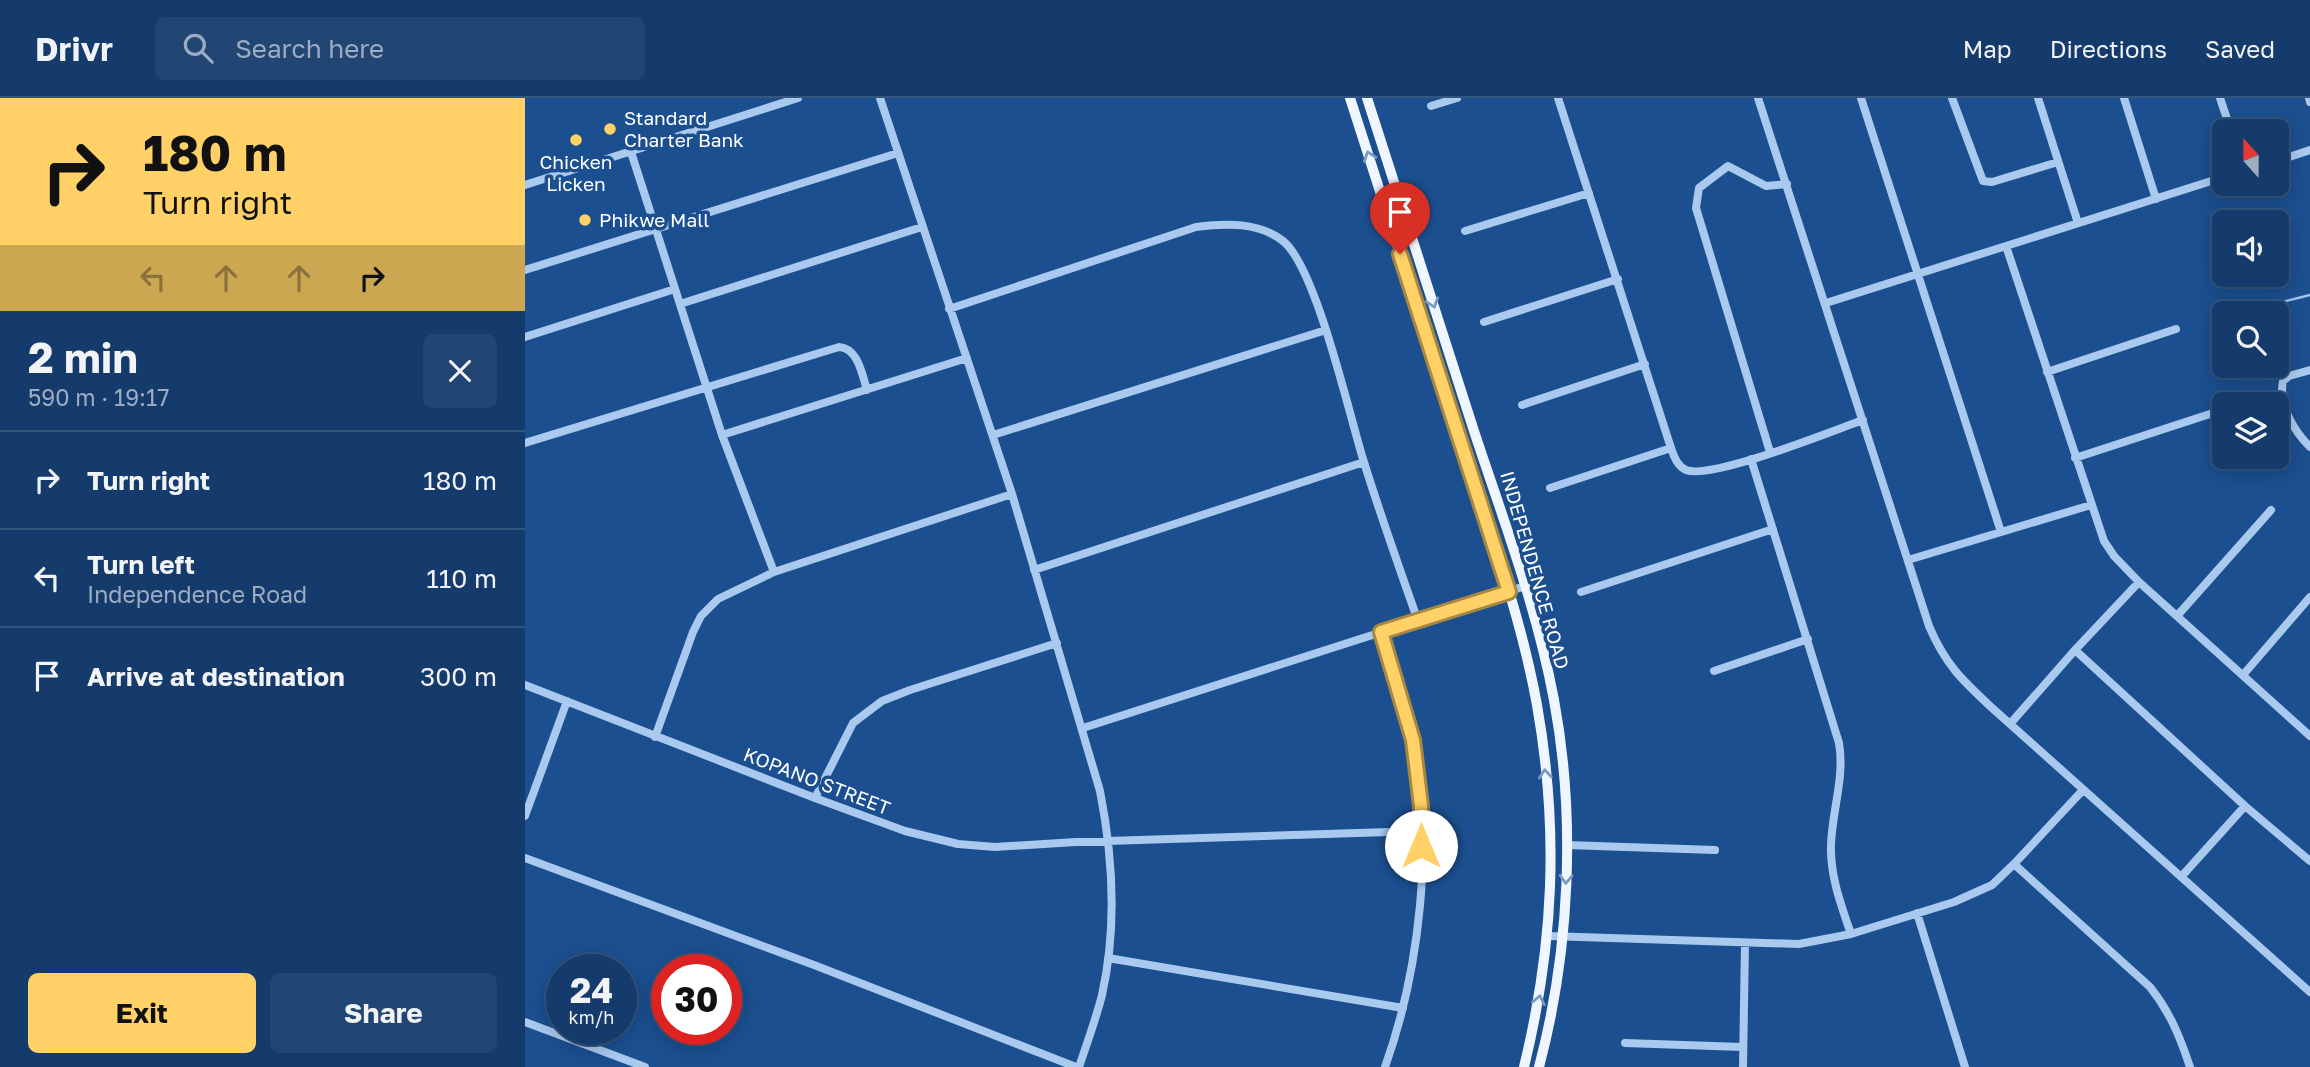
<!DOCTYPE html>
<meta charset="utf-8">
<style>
:root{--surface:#143b6b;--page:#214673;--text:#f1f3f6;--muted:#9dadc1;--line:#33557e;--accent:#ffd166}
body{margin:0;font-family:"Golos Text",sans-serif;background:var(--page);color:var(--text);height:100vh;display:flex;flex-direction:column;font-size:26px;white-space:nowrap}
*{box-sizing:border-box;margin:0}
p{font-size:23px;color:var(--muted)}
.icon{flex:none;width:38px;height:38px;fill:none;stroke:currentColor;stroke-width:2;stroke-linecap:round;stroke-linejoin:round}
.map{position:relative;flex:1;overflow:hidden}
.panel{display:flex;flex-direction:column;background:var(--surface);width:525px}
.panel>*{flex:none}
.guide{background:#ffd166;color:#111;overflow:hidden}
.needle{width:46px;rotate:339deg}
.tools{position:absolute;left:1687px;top:21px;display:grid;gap:14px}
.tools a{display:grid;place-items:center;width:77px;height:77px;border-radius:10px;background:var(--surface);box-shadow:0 4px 18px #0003,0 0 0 2px var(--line);font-size:35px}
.speed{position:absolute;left:21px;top:856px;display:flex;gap:14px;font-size:35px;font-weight:700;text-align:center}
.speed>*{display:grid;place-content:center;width:91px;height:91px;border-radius:50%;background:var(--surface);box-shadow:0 4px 18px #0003,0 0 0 2px var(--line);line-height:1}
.speed small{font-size:18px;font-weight:400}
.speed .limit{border:10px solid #d22;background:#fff;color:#111}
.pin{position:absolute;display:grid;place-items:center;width:60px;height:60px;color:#fff;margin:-72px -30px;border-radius:50% 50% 50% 0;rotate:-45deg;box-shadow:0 0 7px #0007}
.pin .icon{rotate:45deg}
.me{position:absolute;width:77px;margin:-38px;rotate:0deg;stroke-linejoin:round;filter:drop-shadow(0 0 5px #0008)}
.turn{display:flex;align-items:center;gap:24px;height:147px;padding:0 28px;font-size:32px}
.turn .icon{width:91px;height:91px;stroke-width:2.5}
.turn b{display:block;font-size:49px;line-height:60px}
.lanes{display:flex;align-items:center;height:66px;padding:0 28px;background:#0003;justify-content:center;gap:35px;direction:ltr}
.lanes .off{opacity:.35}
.round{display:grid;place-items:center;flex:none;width:74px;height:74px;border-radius:10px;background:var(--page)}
.overview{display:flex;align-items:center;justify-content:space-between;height:119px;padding:0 28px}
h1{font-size:42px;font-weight:700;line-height:52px}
.button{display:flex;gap:14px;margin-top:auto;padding:14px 28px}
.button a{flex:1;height:80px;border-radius:10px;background:var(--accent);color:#111;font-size:28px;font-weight:700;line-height:80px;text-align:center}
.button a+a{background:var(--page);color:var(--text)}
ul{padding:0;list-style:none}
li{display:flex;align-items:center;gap:21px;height:98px;padding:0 28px;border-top:2px solid var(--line)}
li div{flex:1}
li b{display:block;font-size:26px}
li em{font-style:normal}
header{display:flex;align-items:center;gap:42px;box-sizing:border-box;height:98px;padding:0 35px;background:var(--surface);border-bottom:2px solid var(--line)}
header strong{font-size:33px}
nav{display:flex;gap:38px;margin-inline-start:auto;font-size:24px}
.search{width:490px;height:63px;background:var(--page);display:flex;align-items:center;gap:18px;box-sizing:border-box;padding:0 24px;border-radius:10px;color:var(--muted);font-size:26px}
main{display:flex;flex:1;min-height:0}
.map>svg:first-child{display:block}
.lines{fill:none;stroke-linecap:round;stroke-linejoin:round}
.stream{stroke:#9cc4f0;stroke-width:2.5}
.minor{stroke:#a9c9ee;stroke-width:8}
.major{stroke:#f0f6ff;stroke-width:10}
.oneway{stroke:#7b9ac1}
.route-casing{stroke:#a68842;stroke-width:18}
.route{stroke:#ffd166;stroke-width:12}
.poi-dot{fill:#ffd166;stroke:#1b4f8f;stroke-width:2.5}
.labels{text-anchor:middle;stroke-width:7;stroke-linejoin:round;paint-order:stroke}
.poi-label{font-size:19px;fill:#fff;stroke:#1b4f8f;text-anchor:start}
.street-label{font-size:19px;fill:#fff;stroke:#1b4f8f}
</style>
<header>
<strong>Drivr</strong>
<div class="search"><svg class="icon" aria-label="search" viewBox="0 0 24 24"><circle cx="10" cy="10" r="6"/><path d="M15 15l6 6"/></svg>Search here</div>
<nav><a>Map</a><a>Directions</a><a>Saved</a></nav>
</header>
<main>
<section class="panel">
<div class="guide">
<div class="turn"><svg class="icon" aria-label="right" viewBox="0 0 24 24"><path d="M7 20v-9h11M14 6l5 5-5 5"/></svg><div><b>180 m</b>Turn right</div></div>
<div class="lanes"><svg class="icon off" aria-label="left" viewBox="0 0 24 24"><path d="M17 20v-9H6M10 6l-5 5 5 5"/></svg><svg class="icon off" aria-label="ahead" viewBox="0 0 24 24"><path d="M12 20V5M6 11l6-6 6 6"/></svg><svg class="icon off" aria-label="ahead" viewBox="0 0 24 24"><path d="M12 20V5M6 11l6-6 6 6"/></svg><svg class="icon" aria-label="right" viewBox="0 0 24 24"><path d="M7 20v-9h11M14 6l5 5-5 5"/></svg></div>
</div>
<div class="overview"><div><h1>2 min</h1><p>590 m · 19:17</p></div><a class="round"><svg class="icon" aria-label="close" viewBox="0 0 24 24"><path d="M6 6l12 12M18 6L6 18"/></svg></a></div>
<ul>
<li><svg class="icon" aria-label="right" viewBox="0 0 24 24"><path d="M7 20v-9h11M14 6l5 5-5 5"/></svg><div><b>Turn right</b></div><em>180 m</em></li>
<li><svg class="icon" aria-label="left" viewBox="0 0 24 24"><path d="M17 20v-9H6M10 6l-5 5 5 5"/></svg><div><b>Turn left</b><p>Independence Road</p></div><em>110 m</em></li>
<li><svg class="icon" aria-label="arrive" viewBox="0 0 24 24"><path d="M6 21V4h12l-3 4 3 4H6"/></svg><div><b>Arrive at destination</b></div><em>300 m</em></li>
</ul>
<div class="button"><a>Exit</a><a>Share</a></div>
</section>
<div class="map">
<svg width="1785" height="969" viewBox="0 0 1785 969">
<rect width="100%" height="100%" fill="#1b4f8f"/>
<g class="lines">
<path class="stream" d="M 1712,215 L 1785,197"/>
<path class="minor" d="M 355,0 L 487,396 L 575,693 C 588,759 592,830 577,897 C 571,921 562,945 554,969
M 1033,0 L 1146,350 C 1149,358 1152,368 1161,372 C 1186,382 1307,333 1338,322
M 1233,0 L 1404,528 C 1420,566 1437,582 1466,609 L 1785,894
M 1336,0 L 1476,434
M 1427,0 L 1458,83 L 1467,84 L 1533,64
M 1513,0 L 1553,125
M 1599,0 L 1631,101
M 1695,0 L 1706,33
M 1784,0 L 1785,4
M 906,8 L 932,0
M 106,54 L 197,337 L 249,474
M 1752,63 L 1785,52
M 0,87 L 273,0
M 940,133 L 1064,95
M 1481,148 L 1579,443 L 1589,458 L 1614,484 L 1785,638
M 0,172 L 373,55
M 1301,205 L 1699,79
M 155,206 L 397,129
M 424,211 L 671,129 C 701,125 734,124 758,143 C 791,169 824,316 838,361 C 855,416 874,469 893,523
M 959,224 L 1093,181
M 0,239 L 150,191
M 1785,272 L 1764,278 L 1758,283 C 1753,307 1769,333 1785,349
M 1522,274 L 1651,231
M 997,307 L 1120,266
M 197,337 L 442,260
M 468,337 L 801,232
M 0,345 L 314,249 C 333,250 337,276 342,292
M 1245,354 L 1171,110 L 1174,90 L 1203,68 L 1241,88 L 1262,86
M 1550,360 L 1688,315
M 1226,361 L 1314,645 C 1320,679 1307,713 1306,747 C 1305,778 1316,807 1326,836
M 1025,390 L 1146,350
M 1383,462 L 1566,407
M 509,472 L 839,364
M 1056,494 L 1248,431
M 1652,518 L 1746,412
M 856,534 C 868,570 880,605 888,642 C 909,745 895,871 860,969
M 1550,552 L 1720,708 L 1785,763
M 1189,573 L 1283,541
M 1718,577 L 1785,499
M 0,587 L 290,700 L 380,733 L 433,746 L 470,749 L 551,744 L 896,733
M 1485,626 L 1550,552 L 1614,484
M 558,630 L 1000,488
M 130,639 L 168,534 L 176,518 L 193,501 L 249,474 L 487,396
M 290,700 L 328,625 L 357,603 L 385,592 L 532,545
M 0,718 L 42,603
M 1041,747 L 1190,752
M 0,760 L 289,867 L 551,969
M 1489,766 L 1625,889 C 1645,914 1655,939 1665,969
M 1656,779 L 1720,708
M 1392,815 L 1440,969
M 1023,838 L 1274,846 L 1326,836 L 1429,804 L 1467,787 L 1489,766 L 1558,692
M 583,860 L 878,910
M 0,924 L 120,969
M 1100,945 L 1217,949
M 1218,969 L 1220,845"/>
<path class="major" d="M 825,0 C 861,111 897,222 932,333 C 961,423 995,513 1012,607 C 1034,732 1029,846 999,969
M 842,0 C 878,111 914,222 949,333 C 978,421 1012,510 1029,602 C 1051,720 1045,852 1014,969"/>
</g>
<defs><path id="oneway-chevron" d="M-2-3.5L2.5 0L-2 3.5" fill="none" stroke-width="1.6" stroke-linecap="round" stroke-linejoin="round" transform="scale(1.75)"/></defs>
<g class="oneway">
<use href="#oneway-chevron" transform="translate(844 58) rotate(-108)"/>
<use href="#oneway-chevron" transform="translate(908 205) rotate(72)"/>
<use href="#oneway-chevron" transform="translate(1020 676) rotate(-95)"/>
<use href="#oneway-chevron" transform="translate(1041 781) rotate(92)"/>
<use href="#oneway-chevron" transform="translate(1014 902) rotate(-79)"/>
</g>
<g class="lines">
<g class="route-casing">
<path id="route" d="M 875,156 L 984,494 L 856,534 L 888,642 L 896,708 L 896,748"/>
</g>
<use href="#route" class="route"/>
</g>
<g class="poi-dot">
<circle cx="85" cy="31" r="7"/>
<circle cx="51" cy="42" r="7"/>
<circle cx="60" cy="122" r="7"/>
</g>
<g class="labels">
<g class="poi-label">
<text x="99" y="27">Standard<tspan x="99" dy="22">Charter Bank</tspan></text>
<text x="51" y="71" text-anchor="middle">Chicken<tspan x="51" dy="22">Licken</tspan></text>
<text x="74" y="129">Phikwe Mall</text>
</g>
<g class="street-label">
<text transform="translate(1010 472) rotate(74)" y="7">INDEPENDENCE ROAD</text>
<text transform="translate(292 683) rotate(21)" y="7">KOPANO STREET</text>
</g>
</g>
</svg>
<div class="tools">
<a><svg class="needle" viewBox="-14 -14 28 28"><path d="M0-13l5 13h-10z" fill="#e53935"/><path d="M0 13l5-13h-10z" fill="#9dadc1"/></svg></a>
<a><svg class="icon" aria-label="sound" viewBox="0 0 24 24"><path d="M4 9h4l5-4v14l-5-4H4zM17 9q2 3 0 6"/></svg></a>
<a><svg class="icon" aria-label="search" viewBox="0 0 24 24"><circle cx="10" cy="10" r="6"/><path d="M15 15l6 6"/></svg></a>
<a><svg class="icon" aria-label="layers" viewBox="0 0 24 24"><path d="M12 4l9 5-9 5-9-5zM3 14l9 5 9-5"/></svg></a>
</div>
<div class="speed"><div>24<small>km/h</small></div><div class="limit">30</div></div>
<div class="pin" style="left:875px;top:156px;background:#d93025"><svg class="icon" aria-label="arrive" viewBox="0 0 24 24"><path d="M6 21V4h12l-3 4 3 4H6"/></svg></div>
<svg class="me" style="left:896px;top:748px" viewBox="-20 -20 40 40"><circle r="19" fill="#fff"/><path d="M0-13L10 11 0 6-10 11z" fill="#ffd166"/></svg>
</div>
</main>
